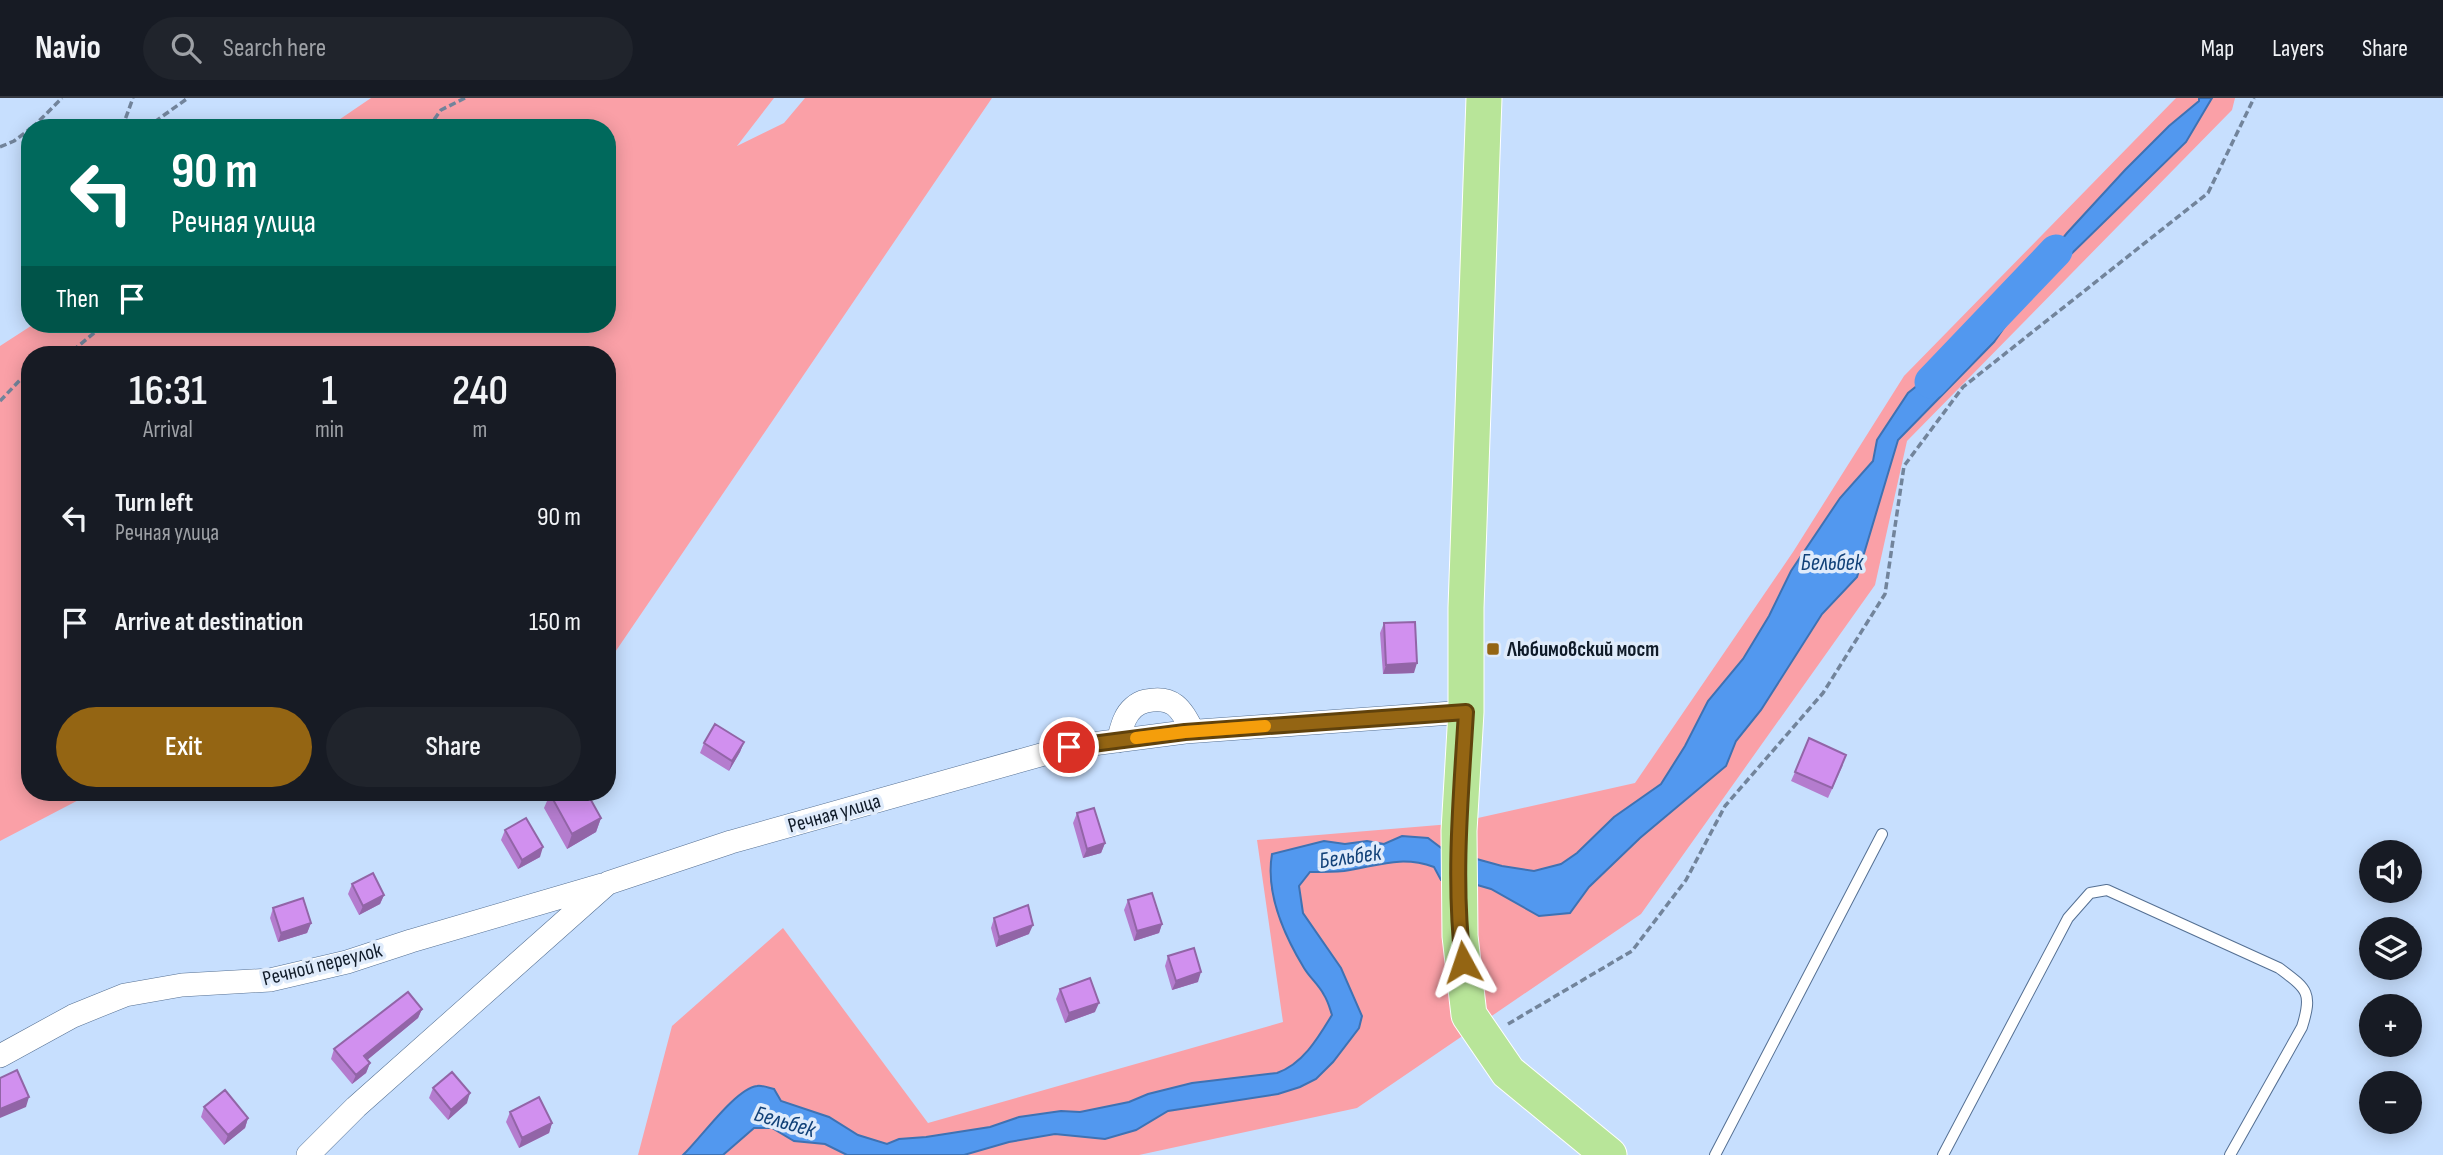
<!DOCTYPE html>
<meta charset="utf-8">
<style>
:root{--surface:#171b24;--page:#20242c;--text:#f1f3f6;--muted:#9ea1a6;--line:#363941;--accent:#946513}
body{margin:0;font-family:"Sofia Sans Condensed",sans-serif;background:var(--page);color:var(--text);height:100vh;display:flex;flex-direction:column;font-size:26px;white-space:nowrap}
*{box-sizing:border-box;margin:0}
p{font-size:23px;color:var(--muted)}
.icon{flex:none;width:38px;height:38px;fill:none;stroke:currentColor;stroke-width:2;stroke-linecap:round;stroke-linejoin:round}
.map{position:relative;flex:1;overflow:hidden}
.side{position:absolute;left:21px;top:248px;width:595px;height:455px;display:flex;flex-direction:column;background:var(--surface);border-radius:28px;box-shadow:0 4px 18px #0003}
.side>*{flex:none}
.hud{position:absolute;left:21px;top:21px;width:595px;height:214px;border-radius:28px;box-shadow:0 4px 18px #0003;background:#00695c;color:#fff;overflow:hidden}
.tools{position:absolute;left:2359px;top:742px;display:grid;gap:14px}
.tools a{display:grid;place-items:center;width:63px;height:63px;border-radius:50%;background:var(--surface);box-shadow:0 4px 18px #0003;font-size:35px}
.pin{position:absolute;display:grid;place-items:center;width:60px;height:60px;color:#fff;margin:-30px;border:4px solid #fff;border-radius:50%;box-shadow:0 2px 7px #0007}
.me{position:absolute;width:77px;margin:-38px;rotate:355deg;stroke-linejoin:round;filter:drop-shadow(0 0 5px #0008)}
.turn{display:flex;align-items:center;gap:24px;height:147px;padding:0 35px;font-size:32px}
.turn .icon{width:91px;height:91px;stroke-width:2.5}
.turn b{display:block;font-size:49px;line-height:60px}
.then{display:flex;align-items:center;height:66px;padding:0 35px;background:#0003;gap:14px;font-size:26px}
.eta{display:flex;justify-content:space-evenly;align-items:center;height:119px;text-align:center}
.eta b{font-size:42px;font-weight:600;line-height:49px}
.action{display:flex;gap:14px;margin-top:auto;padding:14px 35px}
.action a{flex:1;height:80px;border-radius:42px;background:var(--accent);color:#fff;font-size:28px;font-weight:600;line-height:80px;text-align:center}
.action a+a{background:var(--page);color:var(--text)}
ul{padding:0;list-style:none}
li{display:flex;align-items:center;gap:21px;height:105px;padding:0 35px}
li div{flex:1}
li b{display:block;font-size:26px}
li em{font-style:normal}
header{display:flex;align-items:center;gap:42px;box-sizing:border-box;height:98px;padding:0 35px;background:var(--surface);border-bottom:2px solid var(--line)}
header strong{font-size:33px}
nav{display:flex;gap:38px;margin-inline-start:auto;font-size:24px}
.search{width:490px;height:63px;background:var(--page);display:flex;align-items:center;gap:18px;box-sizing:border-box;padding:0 24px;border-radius:38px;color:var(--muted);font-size:26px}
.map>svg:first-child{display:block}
.green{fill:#faa0a7}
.water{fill:#5298ef;stroke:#3e72b3;stroke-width:2}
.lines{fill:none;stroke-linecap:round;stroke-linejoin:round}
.river{stroke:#5298ef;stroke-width:33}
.lane-casing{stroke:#557093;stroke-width:12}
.street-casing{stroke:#557093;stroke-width:24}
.primary-casing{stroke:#fff;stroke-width:37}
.path{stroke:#72849b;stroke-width:3.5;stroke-dasharray:7 3.5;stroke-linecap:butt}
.lane{stroke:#fff;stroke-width:10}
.street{stroke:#fff;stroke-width:23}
.primary{stroke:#b8e599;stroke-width:35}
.wall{fill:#b47cce}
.shaded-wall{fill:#9265a7}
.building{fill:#d190ef;stroke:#9265a7;stroke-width:2}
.route-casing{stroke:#60420c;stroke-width:18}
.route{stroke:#946513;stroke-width:12}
.slow{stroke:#f59e0b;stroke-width:12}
.poi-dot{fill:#946513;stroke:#dfebfb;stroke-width:2.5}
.labels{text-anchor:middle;stroke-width:7;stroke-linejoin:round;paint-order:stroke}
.poi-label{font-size:21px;font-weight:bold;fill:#0f1a28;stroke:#dfebfb;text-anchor:start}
.street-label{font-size:21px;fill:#0f1a28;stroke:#dfebfb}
.water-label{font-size:23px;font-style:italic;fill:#114178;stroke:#dfebfb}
</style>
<header>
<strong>Navio</strong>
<div class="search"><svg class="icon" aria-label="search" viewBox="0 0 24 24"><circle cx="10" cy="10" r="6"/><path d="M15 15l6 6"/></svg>Search here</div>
<nav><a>Map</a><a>Layers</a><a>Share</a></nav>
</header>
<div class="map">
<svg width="2443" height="1057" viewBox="0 0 2443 1057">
<rect width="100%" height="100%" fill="#c7dffe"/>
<path class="green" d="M 371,0 L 774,0 L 737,48 L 784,25 L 805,0 L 992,0 L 607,566 L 607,257 L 30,257 L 30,695 L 92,695 L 0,743 L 0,248 L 34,226 L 607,226 L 607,30 L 327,30 Z
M 2176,0 L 2235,0 L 2232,12 L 1907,343 L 1875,487 L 1641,816 L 1357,1010 L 1139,1057 L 638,1057 L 672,928 L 783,830 L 928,1025 L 1283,924 L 1257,742 L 1451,726 L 1635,685 L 1793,454 L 1904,278 Z"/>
<path class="water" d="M 2199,0 L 2212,0 L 2186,44 L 2022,204 L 1994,244 L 1898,342 L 1857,479 L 1822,516 L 1761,612 L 1736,643 L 1726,668 L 1640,740 L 1589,789 L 1570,815 L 1539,818 L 1491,791 L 1467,784 L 1441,782 L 1434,769 C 1400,757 1378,768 1344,773 C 1333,774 1321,774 1310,774 L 1299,788 L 1303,815 L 1341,870 L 1362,918 L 1359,930 L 1333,964 L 1316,981 L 1300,989 L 1278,996 L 1168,1013 L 1136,1032 L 1105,1041 L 1055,1036 L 1009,1044 L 964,1057 L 847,1057 L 825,1046 L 794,1043 L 772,1030 L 754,1030 L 723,1057 L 683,1057 C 701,1040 735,991 757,988 C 762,987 769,990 774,991 L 781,1003 L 829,1019 L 858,1037 L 887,1046 L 899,1041 L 926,1039 L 990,1029 L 1019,1019 L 1061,1013 L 1080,1014 L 1129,1004 L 1148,996 L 1192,985 L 1277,975 C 1303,966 1318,940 1332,917 C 1330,911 1328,903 1324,897 C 1319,887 1310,880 1304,870 C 1284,837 1265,796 1272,756 L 1324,743 L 1345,746 L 1367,743 L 1384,746 L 1402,738 L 1428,740 L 1444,752 L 1502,768 L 1534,773 L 1561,766 L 1577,755 L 1614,719 L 1661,686 L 1685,648 L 1708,603 L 1743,561 L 1769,518 L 1791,473 L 1840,400 L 1873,363 L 1877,342 L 1908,295 L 1963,251 L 2028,183 L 2067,135 L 2125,72 L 2169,28 L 2199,3 Z"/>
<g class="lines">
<path class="river" d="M 1931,284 L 2056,153"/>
<g class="lane-casing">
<path id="lane" d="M 1715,1057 L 1882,736
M 1943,1057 L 2068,820 L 2090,795 L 2107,792 L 2279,870 C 2307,891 2313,894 2302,929 L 2230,1057"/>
</g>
<g class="street-casing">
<path id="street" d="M 1118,643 C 1120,636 1122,627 1125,621 C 1129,612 1137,605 1146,603 C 1174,597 1181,611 1193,633
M 0,958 L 73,918 L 125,897 L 182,887 L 270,882 L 347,864 L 411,843 L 602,787
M 308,1057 L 356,1009 L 608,785 L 731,744 L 1069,649 L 1185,634 L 1466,614"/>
</g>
<g class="primary-casing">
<path id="primary" d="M 1484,0 L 1466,510 L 1466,614 L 1459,733 L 1460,838 L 1469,917 L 1508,974 L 1609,1057"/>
</g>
<path class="path" d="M 32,30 L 62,0
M 122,30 L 133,0
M 146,30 L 188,0
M 428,30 L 441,12 L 465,0
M 0,49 L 14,43 L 30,31
M 63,257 L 71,254 L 105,226
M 0,303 L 21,281 L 30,275
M 1508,926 L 1632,853 L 1686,782 L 1725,708 L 1823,595 L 1885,496 L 1904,368 L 1963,289 L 2208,95 L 2254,0"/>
<use href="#lane" class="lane"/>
<use href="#street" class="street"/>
<use href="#primary" class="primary"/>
</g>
<path class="wall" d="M 1384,525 L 1414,575 L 1383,576 L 1380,535 Z
M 744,644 L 740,654 L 729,673 L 700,655 L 704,645 Z
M 1843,667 L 1828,700 L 1791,683 L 1795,674 Z
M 550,696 L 601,720 L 596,734 L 567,751 L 544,710 Z
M 1077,715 L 1105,745 L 1101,755 L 1083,760 L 1073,725 Z
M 505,732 L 540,759 L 518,771 L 501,742 Z
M 352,786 L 384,797 L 380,806 L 359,817 L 348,796 Z
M 1128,802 L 1162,826 L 1159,835 L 1134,843 L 1124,812 Z
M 273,810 L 311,825 L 307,835 L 278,844 L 270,820 Z
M 994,820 L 1029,836 L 996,849 L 991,830 Z
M 1168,858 L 1198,884 L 1172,892 L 1165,868 Z
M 1060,891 L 1095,914 L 1065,925 L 1056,901 Z
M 422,911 L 418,920 L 367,962 L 370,965 L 366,975 L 352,986 L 331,961 L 334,951 Z
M 433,990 L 467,1005 L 448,1022 L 429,1000 Z
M 204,1009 L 248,1020 L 245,1030 L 224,1047 L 201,1019 Z
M 510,1014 L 552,1025 L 549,1035 L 519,1050 L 506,1024 Z"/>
<path class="shaded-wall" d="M 1417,565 L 1414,575 L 1383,576 L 1386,567 Z
M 744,644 L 740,654 L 729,673 L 732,663 Z
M 601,720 L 596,734 L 567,751 L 572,736 Z
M 1105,745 L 1101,755 L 1083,760 L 1087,751 Z
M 543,749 L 540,759 L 518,771 L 522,762 Z
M 384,797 L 380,806 L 359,817 L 363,808 Z
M 311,825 L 307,835 L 278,844 L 281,835 Z
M 1162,826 L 1159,835 L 1134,843 L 1137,833 Z
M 1033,827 L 1029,836 L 996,849 L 999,839 Z
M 1201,874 L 1198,884 L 1172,892 L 1176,883 Z
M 1099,905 L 1095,914 L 1065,925 L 1069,915 Z
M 422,911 L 418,920 L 360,968 L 364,958 Z
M 370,965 L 366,975 L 352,986 L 356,977 Z
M 470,995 L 467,1005 L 448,1022 L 451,1012 Z
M 29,999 L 26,1009 L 0,1020 L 0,1011 Z
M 248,1020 L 245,1030 L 224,1047 L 228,1037 Z
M 552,1025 L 549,1035 L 519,1050 L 522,1040 Z"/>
<path class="building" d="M 1415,524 L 1417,565 L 1386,567 L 1384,525 Z
M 715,626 L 744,644 L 732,663 L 704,645 Z
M 1809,640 L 1846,657 L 1832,690 L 1795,674 Z
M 552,695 L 587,695 L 601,720 L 572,736 L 550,696 Z
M 1094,710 L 1105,745 L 1087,751 L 1077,715 Z
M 526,720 L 543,749 L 522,762 L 505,732 Z
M 373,775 L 384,797 L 363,808 L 352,786 Z
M 1152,795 L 1162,826 L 1137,833 L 1128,802 Z
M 303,800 L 311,825 L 281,835 L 273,810 Z
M 1028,807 L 1033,827 L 999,839 L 994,820 Z
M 1194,850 L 1201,874 L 1176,883 L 1168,858 Z
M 1090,880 L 1099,905 L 1069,915 L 1060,891 Z
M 408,894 L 422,911 L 364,958 L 370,965 L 356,977 L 334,951 Z
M 17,972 L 29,999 L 0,1011 L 0,980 Z
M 452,974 L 470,995 L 451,1012 L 433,990 Z
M 225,992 L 248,1020 L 228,1037 L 204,1009 Z
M 539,999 L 552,1025 L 522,1040 L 510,1014 Z"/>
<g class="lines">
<g class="route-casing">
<path id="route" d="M 1069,649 L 1185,634 L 1466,614 C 1461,697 1453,781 1463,864"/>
</g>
<use href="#route" class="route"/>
<path class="slow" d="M 1136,640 L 1185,634 L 1265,628"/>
</g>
<rect class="poi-dot" x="1486" y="544" width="14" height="14" rx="3.5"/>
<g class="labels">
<g class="poi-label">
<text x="1507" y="558">Любимовский мост</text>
</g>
<g class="street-label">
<text transform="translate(834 715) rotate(-16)" y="7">Речная улица</text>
<text transform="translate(322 866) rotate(-14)" y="7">Речной переулок</text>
</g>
<g class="water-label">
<text x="1832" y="472">Бельбек</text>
<text transform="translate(1350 758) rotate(-8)" y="8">Бельбек</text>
<text transform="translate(785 1023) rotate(16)" y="8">Бельбек</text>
</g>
</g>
</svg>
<div class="tools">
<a><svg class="icon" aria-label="sound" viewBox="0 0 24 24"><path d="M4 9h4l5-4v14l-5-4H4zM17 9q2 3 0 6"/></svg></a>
<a><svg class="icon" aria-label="layers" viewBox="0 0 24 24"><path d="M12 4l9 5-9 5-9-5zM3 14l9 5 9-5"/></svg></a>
<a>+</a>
<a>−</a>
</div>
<div class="pin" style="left:1069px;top:649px;background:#d93025"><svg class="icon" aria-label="arrive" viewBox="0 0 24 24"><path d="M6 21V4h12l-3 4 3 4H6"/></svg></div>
<svg class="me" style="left:1463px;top:864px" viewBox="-20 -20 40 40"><path d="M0-17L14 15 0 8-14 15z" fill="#946513" stroke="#fff" stroke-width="4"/></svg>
<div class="hud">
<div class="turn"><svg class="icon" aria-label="left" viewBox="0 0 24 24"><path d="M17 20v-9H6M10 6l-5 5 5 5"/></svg><div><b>90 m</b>Речная улица</div></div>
<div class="then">Then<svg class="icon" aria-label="arrive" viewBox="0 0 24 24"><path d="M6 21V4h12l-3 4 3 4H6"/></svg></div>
</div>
<section class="side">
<div class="eta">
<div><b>16:31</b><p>Arrival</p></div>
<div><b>1</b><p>min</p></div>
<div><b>240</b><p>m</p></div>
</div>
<ul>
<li><svg class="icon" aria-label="left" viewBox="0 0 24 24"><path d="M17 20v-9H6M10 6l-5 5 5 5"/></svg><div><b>Turn left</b><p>Речная улица</p></div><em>90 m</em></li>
<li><svg class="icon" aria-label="arrive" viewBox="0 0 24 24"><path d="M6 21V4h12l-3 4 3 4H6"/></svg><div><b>Arrive at destination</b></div><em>150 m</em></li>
</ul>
<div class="action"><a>Exit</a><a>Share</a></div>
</section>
</div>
